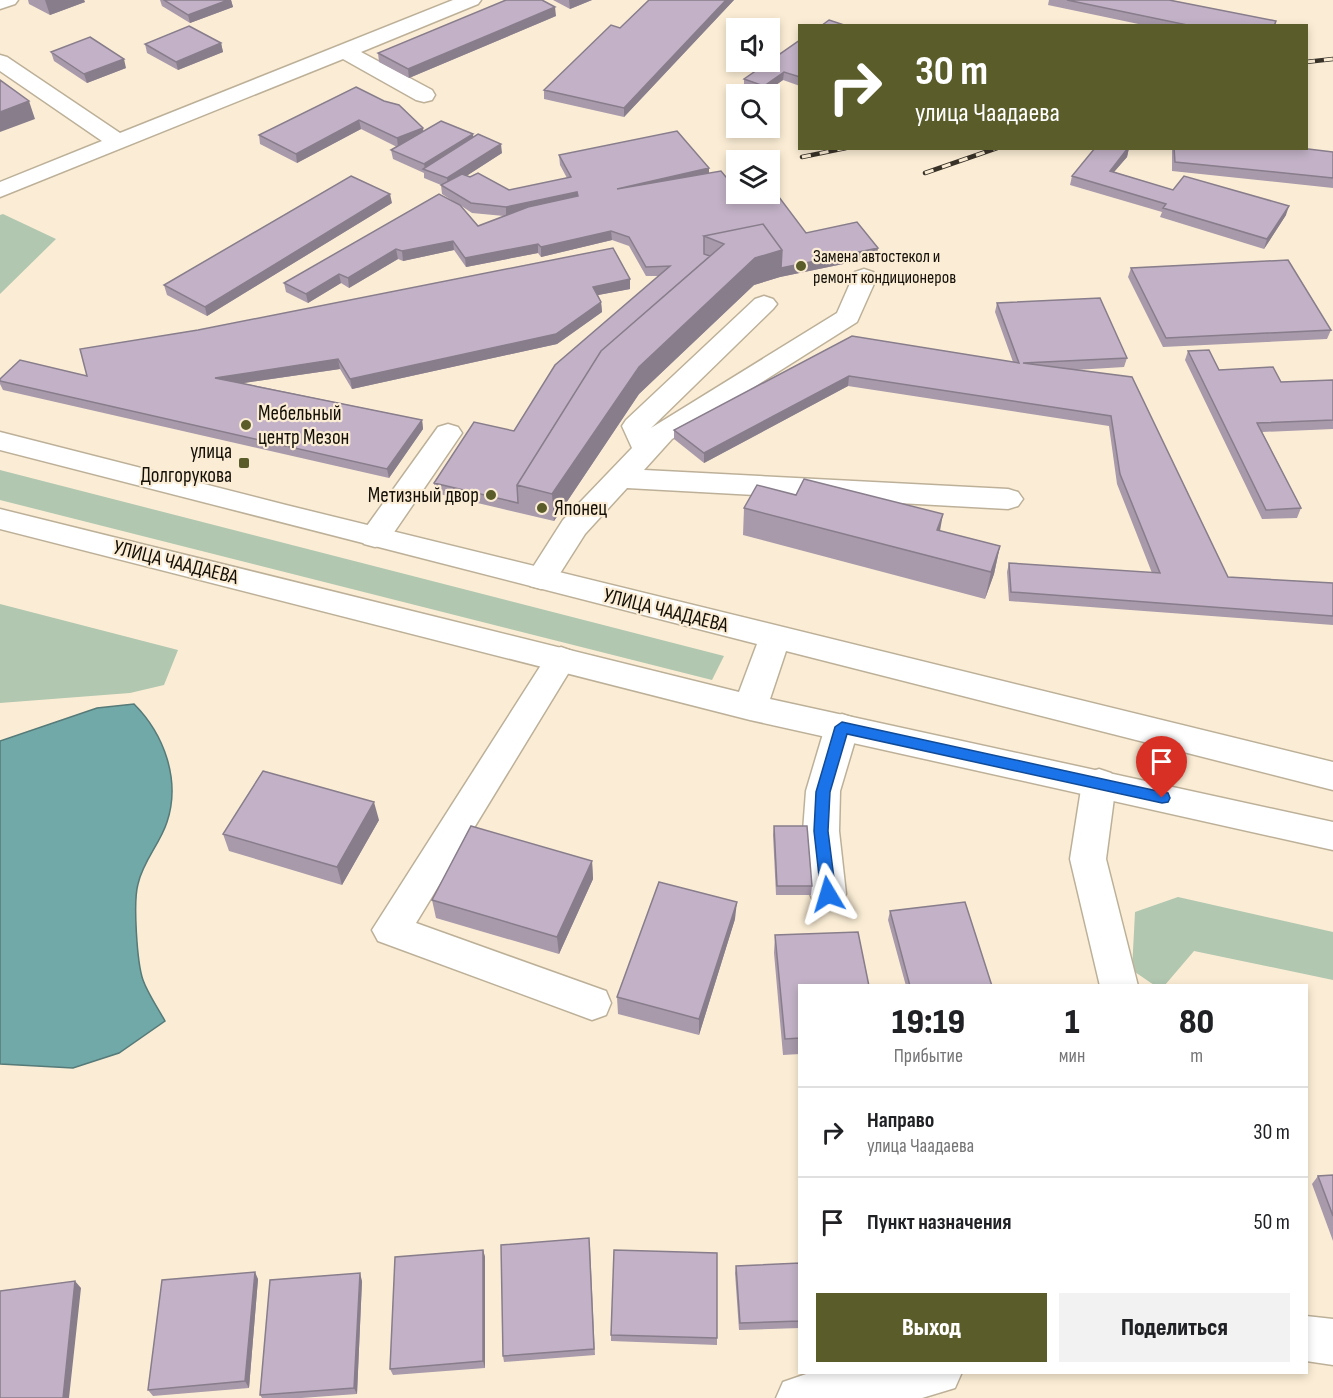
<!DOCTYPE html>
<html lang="ru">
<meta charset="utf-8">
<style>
:root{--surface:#fff;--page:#f2f2f2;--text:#202124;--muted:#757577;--line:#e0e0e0;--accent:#5a5c2a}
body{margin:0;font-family:"Sofia Sans Condensed",sans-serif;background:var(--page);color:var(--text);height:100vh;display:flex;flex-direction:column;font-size:22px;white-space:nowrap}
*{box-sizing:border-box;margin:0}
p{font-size:20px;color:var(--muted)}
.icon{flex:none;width:33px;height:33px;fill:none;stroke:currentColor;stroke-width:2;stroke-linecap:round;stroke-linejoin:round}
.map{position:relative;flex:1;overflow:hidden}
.details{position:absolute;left:798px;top:984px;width:510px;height:390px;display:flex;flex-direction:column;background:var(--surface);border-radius:0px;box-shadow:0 3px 9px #0003}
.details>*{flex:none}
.hud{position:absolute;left:798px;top:24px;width:510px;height:126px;border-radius:0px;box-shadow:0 3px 9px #0003;background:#5a5c2a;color:#fff;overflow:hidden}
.fabs{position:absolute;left:726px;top:18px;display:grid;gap:12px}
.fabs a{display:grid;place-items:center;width:54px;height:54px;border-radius:0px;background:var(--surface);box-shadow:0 3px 9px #0003;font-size:30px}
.pin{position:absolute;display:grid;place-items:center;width:51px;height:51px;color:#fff;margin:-62px -26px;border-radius:50% 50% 50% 0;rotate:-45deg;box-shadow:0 0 6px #0007}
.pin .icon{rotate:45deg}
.me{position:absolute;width:66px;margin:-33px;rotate:353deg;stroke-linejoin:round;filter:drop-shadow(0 0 4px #0008)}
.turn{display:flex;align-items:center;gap:21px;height:126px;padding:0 18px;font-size:27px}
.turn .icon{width:78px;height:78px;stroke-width:2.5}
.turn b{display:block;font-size:42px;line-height:51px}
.eta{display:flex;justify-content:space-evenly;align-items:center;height:102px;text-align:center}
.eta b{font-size:36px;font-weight:800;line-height:42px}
.button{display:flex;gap:12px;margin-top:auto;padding:12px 18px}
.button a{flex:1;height:69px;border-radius:0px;background:var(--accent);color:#fff;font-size:24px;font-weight:800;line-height:69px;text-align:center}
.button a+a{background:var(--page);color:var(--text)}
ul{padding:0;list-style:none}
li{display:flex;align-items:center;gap:18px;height:90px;padding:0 18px;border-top:2px solid var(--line)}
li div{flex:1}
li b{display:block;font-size:22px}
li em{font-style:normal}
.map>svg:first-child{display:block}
.green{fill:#b1c7b0}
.water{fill:#71a8a8;stroke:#557a78;stroke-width:1.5}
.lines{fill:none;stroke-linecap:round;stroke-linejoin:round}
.minor-casing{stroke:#bdb099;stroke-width:3}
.major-casing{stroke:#bdb099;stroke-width:3}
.minor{fill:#fff;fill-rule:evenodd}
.major{fill:#fff;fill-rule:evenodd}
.rail-casing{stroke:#383228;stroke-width:4.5}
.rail{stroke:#fbedd5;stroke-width:3;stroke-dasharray:9;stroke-linecap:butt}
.wall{fill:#a899ab;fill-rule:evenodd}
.shaded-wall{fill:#887d8b}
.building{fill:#c3b2c7;stroke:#887d8b;stroke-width:1.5}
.route{fill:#1a73e8;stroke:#114b97;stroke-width:1.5}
.poi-dot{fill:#5a5c2a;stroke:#fbedd5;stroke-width:2}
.labels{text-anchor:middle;stroke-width:4.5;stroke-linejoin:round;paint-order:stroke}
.far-poi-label{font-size:18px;fill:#141008;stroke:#fbedd5;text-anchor:start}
.poi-label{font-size:21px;fill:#141008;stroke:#fbedd5;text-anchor:start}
.street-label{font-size:21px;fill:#141008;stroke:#fbedd5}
</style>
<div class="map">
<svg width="1333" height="1398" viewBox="0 0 1333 1398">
<rect width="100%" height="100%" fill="#fbedd5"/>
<path class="green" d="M 3,214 L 56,239 L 0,294 L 0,215 Z
M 0,470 L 724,656 L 712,680 L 0,500 Z
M 0,604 L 178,650 L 164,685 L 130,693 L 0,703 Z
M 1178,897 L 1333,932 L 1333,980 L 1194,951 L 1165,985 L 1154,985 L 1132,970 L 1135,912 Z"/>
<path class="water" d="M 134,704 C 164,734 181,780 167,822 C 160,844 143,861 138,884 C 133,902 137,963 143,980 C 148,994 158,1008 165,1021 L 119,1053 L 73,1068 L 0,1064 L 0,741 L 97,708 Z"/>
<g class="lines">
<g class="minor-casing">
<path id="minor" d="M 0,0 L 18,0 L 15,4 L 0,9 Z
M 453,0 L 481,0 L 478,4 L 361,52 L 432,90 L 435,95 L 432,100 L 424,102 L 416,100 L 343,59 L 0,197 L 0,182 L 102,141 L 0,71 L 0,55 L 7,57 L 120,133 Z
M 864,269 L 873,272 L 877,277 L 857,322 L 672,439 L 644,470 L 1008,489 L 1018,492 L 1023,499 L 1018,506 L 1008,509 L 627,488 L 585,534 L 552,586 L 541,589 L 530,586 L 526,578 L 563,520 L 632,448 L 622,426 L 626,420 L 755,299 L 764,296 L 773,299 L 777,304 L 773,309 L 651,428 L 837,313 L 855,272 Z
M 448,424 L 458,427 L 462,433 L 386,544 L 375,547 L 364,544 L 360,537 L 364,530 L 438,427 Z
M 561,647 L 572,651 L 577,659 L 416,923 L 606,991 L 611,1003 L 606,1015 L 592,1020 L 378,941 L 372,930 L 550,651 Z
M 842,714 L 854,718 L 859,727 L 840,791 L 839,831 L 846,894 L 841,905 L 828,909 L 815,905 L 810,894 L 803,831 L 806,791 L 825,727 L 830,718 Z
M 1099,769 L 1111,773 L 1116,783 L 1106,859 L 1138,986 L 1100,986 L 1070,859 L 1082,783 L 1087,773 Z"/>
</g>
<g class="major-casing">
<path id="major" d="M 0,432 L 286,505 L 1333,762 L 1333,790 L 786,651 L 770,699 L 1333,822 L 1333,850 L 750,720 L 0,529 L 0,509 L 739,692 L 757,644 L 0,450 Z
M 1306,1316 L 1333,1319 L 1333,1365 L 1306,1361 Z
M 812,1372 L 962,1372 L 955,1388 L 922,1398 L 776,1398 L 783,1382 Z"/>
</g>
<use href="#minor" class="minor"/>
<use href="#major" class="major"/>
<g class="rail-casing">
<path id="rail" d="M 1306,62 L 1333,59
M 802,157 L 846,148
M 925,173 L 997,148"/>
</g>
<use href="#rail" class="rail"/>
</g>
<path class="wall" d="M 28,0 L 84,0 L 85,2 L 50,15 L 29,4 Z
M 160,0 L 231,0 L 233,7 L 190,23 L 162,6 Z
M 553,0 L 592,0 L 570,9 Z
M 649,0 L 734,0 L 624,117 L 544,99 L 544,90 L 620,28 Z
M 1049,0 L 1169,0 L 1276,21 L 1275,26 L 1148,26 L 1048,5 Z
M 556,16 L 409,78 L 379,62 L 378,53 Z
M 800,40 L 800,86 L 783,80 L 763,94 L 744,88 L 744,79 Z
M 221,43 L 223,52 L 178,70 L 147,53 L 145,44 Z
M 51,52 L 126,68 L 87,83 L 54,61 Z
M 356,87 L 423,128 L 423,131 L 474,137 L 502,153 L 466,176 L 509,190 L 567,178 L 560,165 L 559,155 L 709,173 L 744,199 L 806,233 L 877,257 L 780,277 L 754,285 L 639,394 L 554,521 L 435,493 L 434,483 L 514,431 L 659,276 L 646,276 L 629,246 L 612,240 L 541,257 L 538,253 L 466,267 L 454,250 L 403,261 L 398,259 L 349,288 L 341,283 L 308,303 L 286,292 L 284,283 L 459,205 L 442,194 L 441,185 L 424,178 L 424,173 L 393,159 L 391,150 L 397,147 L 361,129 L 297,163 L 260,144 L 259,135 ZM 460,205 L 472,213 L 504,216 L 478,226 Z
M 1129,148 L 1127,157 L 1114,172 L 1173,190 L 1286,215 L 1264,249 L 1160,217 L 1162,212 L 1070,185 L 1072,176 Z
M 1172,148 L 1300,148 L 1333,152 L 1333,188 L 1172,171 Z
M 392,203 L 207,316 L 167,295 L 164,285 Z
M 1131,268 L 1331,330 L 1327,339 L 1163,347 L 1128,277 Z
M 630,279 L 630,289 L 598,295 L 601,302 L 602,312 L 557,344 L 352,389 L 340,369 L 243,383 L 422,420 L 423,429 L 389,478 L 3,390 L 0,384 L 0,379 L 87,376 Z
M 997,303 L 1127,358 L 1124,367 L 1075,370 L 1132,377 L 1228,577 L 1333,583 L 1333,625 L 1009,601 L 1007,572 L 1009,563 L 1152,573 L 1117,484 L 1109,426 L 848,386 L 704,463 L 674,439 L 674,430 L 852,336 L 1013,362 L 995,312 Z
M 1188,351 L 1219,370 L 1281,382 L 1333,380 L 1333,429 L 1262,432 L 1301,508 L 1297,518 L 1262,519 L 1185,360 Z
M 744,508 L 940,531 L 1000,546 L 994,574 L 985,599 L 743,535 Z
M 379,820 L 342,885 L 229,851 L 223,834 Z
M 774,826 L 812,886 L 811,895 L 776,895 L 773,835 Z
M 592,861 L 593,879 L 559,954 L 436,918 L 432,900 Z
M 890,911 L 992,986 L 906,986 L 888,920 Z
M 735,919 L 699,1035 L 618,1014 L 617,997 Z
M 775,935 L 800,986 L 800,1054 L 783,1055 L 774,953 Z
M 1333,1175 L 1333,1241 L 1312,1184 L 1318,1176 Z
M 590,1246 L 595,1355 L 504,1362 L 503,1356 Z
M 483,1250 L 485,1257 L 485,1368 L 393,1375 L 390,1369 Z
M 800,1263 L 800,1328 L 739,1330 L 735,1273 L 736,1266 Z
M 258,1279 L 249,1388 L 153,1396 L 148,1390 Z
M 362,1281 L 357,1394 L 301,1398 L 262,1398 L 260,1395 Z
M 611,1335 L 717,1338 L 717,1345 L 611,1341 Z"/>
<path class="shaded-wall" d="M 45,0 L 84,0 L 85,2 L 50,15 Z
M 228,0 L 231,0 L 233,7 L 190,23 L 188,15 Z
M 569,0 L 592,0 L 570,9 Z
M 726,0 L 734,0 L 624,117 L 624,108 Z
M 555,7 L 556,16 L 409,78 L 408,69 Z
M 221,43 L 223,52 L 178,70 L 176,62 Z
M 124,59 L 126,68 L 87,83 L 84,74 Z
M 784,72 L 783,80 L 763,94 L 764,86 Z
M 29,101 L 35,119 L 0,132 L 0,112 Z
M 359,120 L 361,129 L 297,163 L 296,154 Z
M 423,128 L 424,137 L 398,147 L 397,138 Z
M 473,134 L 474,143 L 425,169 L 424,164 Z
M 501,144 L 502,153 L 448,188 L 447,178 Z
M 1129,148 L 1127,157 L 1107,180 L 1110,171 Z
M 709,168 L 709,178 L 617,189 Z
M 577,192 L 577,202 L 506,217 L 506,207 Z
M 390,194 L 392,203 L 207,316 L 205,307 Z
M 1289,206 L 1286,215 L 1264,249 L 1267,239 Z
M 611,231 L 612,240 L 541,257 L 541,247 Z
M 453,241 L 454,250 L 403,261 L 402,251 Z
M 538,244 L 538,253 L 466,267 L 465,258 Z
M 878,248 L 877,257 L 780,277 L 754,285 L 639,394 L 554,521 L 552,494 L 639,367 L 755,258 L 782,250 Z
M 396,249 L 398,259 L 349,288 L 348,278 Z
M 339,274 L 341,283 L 308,303 L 306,294 Z
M 630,279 L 630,289 L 593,296 L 593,287 Z
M 601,302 L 602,312 L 557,344 L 352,389 L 350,379 Z
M 338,359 L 340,369 L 217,387 L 215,378 Z
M 849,376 L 848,386 L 704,463 L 704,453 Z
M 422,420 L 423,429 L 389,478 L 387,469 Z
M 943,514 L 938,542 L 932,558 L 937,530 Z
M 1000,546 L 994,574 L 985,599 L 991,572 Z
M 374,802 L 379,820 L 342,885 L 337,867 Z
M 592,861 L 593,879 L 559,954 L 557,937 Z
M 737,902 L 735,919 L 699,1035 L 699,1019 Z
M 483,1250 L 485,1257 L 485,1368 L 483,1361 Z
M 255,1272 L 258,1279 L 249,1388 L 245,1381 Z
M 360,1273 L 362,1281 L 357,1394 L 354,1388 Z
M 75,1281 L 81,1288 L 69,1398 L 63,1398 Z"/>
<path class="building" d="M 164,0 L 228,0 L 188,15 Z
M 506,0 L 542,0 L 555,7 L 408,69 L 378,53 Z
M 649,0 L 726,0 L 624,108 L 544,90 L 611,25 L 620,28 Z
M 1067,0 L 1169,0 L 1276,21 L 1274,26 L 1192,26 Z
M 829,20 L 847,26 L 821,26 Z
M 189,26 L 221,43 L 176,62 L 145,44 Z
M 90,37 L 124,59 L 84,74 L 51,52 Z
M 800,40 L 800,77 L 784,72 L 764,86 L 744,79 Z
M 0,81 L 0,80 L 29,101 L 0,112 Z
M 356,87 L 384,101 L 399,105 L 423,128 L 397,138 L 359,120 L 296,154 L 259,135 Z
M 441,121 L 473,134 L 424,164 L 391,150 Z
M 677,131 L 709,168 L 617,189 L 721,171 L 736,189 L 736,194 L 740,194 L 744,199 L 776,193 L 806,233 L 857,222 L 878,248 L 781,268 L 782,250 L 763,224 L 704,236 L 704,254 L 710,256 L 601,351 L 517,485 L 518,503 L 434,483 L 474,422 L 514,431 L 555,365 L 670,266 L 646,267 L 629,237 L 611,231 L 541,247 L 538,244 L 465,258 L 453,241 L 402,251 L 396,249 L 348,278 L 339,274 L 306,294 L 284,283 L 439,194 L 460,205 L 478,226 L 528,207 L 578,196 L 577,192 L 506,207 L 471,203 L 441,185 L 462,174 L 470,177 L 478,173 L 509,190 L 571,177 L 559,155 Z
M 478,134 L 501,144 L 447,178 L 423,169 Z
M 1095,148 L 1128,148 L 1110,171 L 1173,190 L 1184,176 L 1289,206 L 1267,239 L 1163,208 L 1166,204 L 1072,176 Z
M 1174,148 L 1300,148 L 1333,152 L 1333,178 L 1175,162 Z
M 351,176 L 390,194 L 205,307 L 164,285 Z
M 763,224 L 782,250 L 755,258 L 639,367 L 552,494 L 517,485 L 601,351 L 724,244 L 704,236 Z
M 613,248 L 630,279 L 593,287 L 601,302 L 556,334 L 350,379 L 338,359 L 215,378 L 422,420 L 387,469 L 0,381 L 0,379 L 20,360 L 87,376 L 80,349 L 198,330 Z
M 1288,260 L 1331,330 L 1166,338 L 1131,268 Z
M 1100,298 L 1127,358 L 1023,363 L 1132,377 L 1228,577 L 1333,583 L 1333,616 L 1011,592 L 1009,563 L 1160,573 L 1120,474 L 1111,416 L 849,376 L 704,453 L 674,430 L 852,336 L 1019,363 L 997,303 Z
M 1209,350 L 1219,370 L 1273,367 L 1281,382 L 1333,380 L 1333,420 L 1257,423 L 1301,508 L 1266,510 L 1188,351 Z
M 804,479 L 943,514 L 937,530 L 1000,546 L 991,572 L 744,508 L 757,485 L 796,495 Z
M 263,771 L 374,802 L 337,867 L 223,834 Z
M 471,826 L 592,861 L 557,937 L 432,900 Z
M 774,826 L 807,826 L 812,886 L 777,886 Z
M 659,882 L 737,902 L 699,1019 L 617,997 Z
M 965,902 L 992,986 L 910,986 L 890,911 Z
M 858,932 L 869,986 L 800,986 L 800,1038 L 785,1039 L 775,935 Z
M 1333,1175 L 1333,1216 L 1318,1176 Z
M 589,1238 L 594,1349 L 503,1356 L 501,1245 Z
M 483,1250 L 483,1361 L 390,1369 L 395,1257 Z
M 614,1250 L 717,1253 L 717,1338 L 611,1335 Z
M 800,1263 L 800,1321 L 740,1323 L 736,1266 Z
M 255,1272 L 245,1381 L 148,1390 L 162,1280 Z
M 360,1273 L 354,1388 L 260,1395 L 270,1280 Z
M 75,1281 L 63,1398 L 0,1398 L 0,1291 Z"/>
<path class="route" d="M 842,722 L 1162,792 L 1168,793 L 1170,798 L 1168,802 L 1162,803 L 847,734 L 830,792 L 828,831 L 836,894 L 834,898 L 828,900 L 823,898 L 821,894 L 814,831 L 816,792 L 835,727 Z"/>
<g class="poi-dot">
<circle cx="801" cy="266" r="6"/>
<circle cx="246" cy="425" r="6"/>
<rect x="238" y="457" width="12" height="12" rx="3"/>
<circle cx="491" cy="495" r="6"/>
<circle cx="542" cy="508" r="6"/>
</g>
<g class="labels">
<g class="far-poi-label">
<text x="813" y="262">Замена автостекол и<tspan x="813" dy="21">ремонт кондиционеров</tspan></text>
</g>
<g class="poi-label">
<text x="258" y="420">Мебельный<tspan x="258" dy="24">центр Мезон</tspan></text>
<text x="232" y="458" text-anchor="end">улица<tspan x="232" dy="24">Долгорукова</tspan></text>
<text x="479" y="502" text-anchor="end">Метизный двор</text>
<text x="554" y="515">Японец</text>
</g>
<g class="street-label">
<text transform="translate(176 562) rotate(14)" y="7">УЛИЦА ЧААДАЕВА</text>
<text transform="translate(666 610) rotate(14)" y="7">УЛИЦА ЧААДАЕВА</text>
</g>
</g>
</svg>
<div class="fabs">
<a><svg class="icon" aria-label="sound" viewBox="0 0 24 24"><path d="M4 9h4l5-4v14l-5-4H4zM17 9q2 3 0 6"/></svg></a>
<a><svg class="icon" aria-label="search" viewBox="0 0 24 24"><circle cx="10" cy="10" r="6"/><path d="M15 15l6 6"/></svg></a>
<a><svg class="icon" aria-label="layers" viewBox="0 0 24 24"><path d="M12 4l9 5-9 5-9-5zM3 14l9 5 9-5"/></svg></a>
</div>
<div class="pin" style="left:1162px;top:798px;background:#d93025"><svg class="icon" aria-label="arrive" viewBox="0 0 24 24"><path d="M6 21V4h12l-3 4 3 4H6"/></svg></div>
<svg class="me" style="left:828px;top:894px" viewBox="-20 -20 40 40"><path d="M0-17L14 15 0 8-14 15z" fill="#1a73e8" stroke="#fff" stroke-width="4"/></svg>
<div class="hud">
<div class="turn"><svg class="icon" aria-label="right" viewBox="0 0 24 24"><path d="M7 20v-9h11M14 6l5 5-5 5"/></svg><div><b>30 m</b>улица Чаадаева</div></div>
</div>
<section class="details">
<div class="eta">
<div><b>19:19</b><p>Прибытие</p></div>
<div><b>1</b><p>мин</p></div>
<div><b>80</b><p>m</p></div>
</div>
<ul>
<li><svg class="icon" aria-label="right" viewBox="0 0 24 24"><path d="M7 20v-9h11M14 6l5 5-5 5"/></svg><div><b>Направо</b><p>улица Чаадаева</p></div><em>30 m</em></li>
<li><svg class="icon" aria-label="arrive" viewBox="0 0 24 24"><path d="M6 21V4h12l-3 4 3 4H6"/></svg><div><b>Пункт назначения</b></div><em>50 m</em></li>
</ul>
<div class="button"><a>Выход</a><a>Поделиться</a></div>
</section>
</div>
